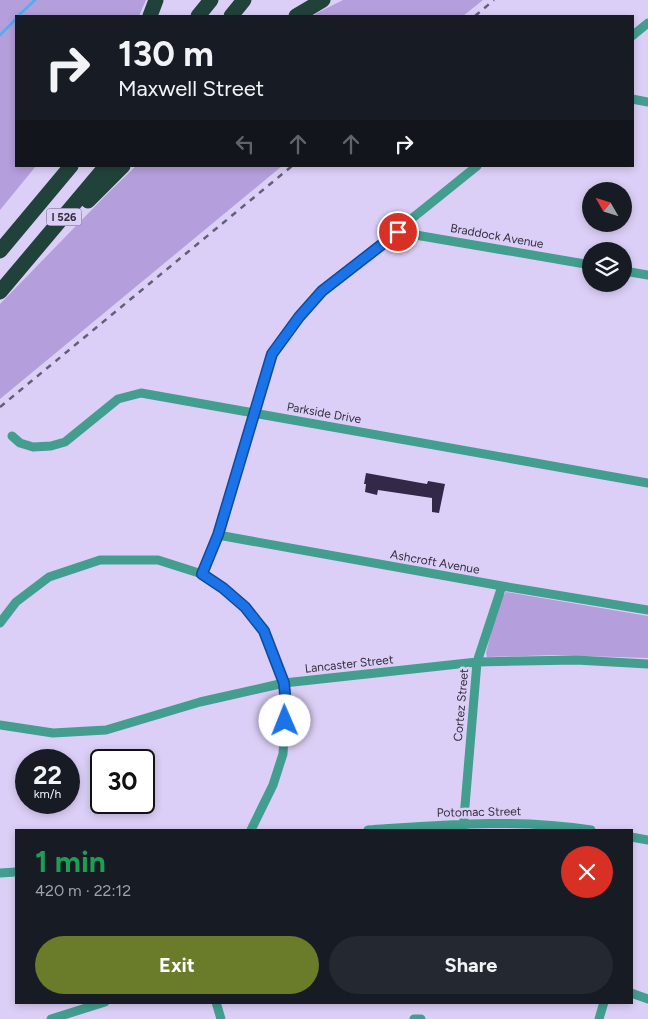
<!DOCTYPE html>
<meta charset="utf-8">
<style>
:root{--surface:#171b24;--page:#242831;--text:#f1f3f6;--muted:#9ea1a6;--accent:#6a7b29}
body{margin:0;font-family:Figtree,sans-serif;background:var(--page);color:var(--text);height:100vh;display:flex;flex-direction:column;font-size:19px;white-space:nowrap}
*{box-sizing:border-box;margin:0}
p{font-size:16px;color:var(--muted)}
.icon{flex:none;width:28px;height:28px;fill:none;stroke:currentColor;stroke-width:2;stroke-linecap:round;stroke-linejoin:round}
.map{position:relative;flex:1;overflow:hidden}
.sheet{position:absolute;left:15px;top:829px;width:618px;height:175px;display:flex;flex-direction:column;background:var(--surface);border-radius:0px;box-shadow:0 2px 8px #0003}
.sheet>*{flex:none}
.banner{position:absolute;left:15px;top:15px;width:619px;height:152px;border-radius:0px;box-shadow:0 2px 8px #0003;background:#171b24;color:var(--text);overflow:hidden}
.needle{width:32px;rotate:309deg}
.controls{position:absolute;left:582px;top:182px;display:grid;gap:10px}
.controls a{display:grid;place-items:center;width:50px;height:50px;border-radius:50%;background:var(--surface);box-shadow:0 2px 8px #0003;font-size:25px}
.speed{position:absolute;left:15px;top:749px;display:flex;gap:10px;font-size:25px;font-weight:700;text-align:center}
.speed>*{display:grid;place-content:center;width:65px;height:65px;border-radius:50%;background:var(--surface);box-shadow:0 2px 8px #0003;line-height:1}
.speed small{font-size:12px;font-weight:400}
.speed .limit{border:2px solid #111;border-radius:8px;background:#fff;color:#111}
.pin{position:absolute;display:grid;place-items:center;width:42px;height:42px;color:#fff;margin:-21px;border:2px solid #fff;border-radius:50%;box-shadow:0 1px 5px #0007}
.me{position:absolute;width:55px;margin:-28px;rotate:359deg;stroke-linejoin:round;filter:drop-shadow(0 0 4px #0008)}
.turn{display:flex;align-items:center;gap:18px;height:105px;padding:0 20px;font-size:22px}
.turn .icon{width:65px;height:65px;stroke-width:2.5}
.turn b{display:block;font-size:35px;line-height:42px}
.lanes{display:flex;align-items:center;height:48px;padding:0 20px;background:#0003;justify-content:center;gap:25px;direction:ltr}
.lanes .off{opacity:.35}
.round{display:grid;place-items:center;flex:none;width:52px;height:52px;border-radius:26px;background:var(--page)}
.overview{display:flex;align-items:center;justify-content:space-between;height:85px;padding:0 20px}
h1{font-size:30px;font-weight:700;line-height:38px;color:#1e9e55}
.action{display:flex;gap:10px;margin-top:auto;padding:10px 20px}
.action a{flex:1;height:58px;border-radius:30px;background:var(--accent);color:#fff;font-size:20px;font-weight:700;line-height:58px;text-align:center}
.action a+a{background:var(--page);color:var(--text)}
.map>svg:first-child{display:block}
.green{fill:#b49edc}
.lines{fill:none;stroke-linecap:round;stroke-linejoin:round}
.stream{stroke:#43b2f7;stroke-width:2.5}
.building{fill:#332847}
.minor{stroke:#439e8f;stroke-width:9}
.motorway{stroke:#21423b;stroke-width:15}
.rail{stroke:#665e75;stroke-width:2.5;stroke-dasharray:6 6;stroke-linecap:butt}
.route-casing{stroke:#114b97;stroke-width:12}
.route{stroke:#1a73e8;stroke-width:9}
.labels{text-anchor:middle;stroke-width:5;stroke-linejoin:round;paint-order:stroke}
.shield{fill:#dccff7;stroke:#665e75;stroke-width:1}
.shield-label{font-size:11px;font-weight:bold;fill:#332e3d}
.street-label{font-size:12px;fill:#332e3d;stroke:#dccff7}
</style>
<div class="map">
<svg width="648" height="1019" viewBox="0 0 648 1019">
<rect width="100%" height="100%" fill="#dccff7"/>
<path class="green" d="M 0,0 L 146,0 L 139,16 L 16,16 L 16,166 L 36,166 L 0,210 Z
M 343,0 L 483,0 L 463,16 L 311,16 Z
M 136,166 L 282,166 L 0,399 L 0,304 L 108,193 Z
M 506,592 L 648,616 L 648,658 L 555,655 L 487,657 L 486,653 L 498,604 Z"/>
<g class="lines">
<path class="stream" d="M 18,16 L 35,0
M 0,35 L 16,19"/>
</g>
<path class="building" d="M 366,473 L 421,483 L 427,484 L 428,481 L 445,484 L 439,513 L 432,512 L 432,498 L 378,490 L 377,495 L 365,492 L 366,484 L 364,484 Z"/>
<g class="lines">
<path class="minor" d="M 632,36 L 648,23
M 632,99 L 648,102
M 398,232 L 591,265
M 624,271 L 648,275
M 12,436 L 20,443 L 33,447 L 51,446 L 65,442 L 118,399 L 141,393 L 648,483
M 218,535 L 502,586 L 648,610
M 202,574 L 218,535 L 272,355 L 299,317 L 322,291 L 477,166
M 0,623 L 16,602 L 49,577 L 100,560 L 158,560 L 202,574 L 223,588 L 245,607 L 264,631 L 284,683 L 286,705 L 283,754 L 273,785 L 251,830
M 0,725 L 53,733 L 106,730 L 200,702 L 284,683 L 477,662 L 576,660 L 648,664
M 368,830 C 442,825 517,818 591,830
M 463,830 L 477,662 L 502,586
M 631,837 L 648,840
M 0,873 L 16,872
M 631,993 L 648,999
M 216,1002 L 221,1019
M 51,1019 L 105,1002
M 414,1019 L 421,1019
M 599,1019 L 604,1002"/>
<path class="motorway" d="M 150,16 L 156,0
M 198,16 L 211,0
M 231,16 L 244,0
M 296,16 L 323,0
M 88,201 L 123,166
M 0,251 L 71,166
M 0,292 L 106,166"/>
<path class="rail" d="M 475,16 L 494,0
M 0,407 L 292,166"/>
</g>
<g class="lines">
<g class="route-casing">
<path id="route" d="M 285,721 L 286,705 L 284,683 L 264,631 L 245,607 L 223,588 L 202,574 L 218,535 L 272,354 L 299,317 L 322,291 L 398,232"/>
</g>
<use href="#route" class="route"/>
</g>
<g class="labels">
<rect class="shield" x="46.5" y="208.5" width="35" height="17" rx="4"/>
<g class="shield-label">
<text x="64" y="221">I 526</text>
</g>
<g class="street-label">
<text transform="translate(497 236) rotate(10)" y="4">Braddock Avenue</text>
<text transform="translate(324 413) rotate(10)" y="4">Parkside Drive</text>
<text transform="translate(435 562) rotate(10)" y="4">Ashcroft Avenue</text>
<text transform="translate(349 664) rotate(-6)" y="4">Lancaster Street</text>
<text transform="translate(461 705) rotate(-85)" y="4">Cortez Street</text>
<text transform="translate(479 812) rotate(-1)" y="4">Potomac Street</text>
</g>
</g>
</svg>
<div class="controls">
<a><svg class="needle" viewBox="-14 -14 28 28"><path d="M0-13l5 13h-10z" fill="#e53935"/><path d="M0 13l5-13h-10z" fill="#9ea1a6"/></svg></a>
<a><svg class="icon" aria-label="layers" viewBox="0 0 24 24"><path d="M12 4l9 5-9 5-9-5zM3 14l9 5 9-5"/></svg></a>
</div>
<div class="speed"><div>22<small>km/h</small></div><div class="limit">30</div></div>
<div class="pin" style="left:398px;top:232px;background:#d93025"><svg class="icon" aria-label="arrive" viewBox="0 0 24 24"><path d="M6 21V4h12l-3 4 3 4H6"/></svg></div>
<svg class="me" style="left:285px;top:721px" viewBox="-20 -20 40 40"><circle r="19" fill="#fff"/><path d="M0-13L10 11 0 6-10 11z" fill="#1a73e8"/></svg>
<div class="banner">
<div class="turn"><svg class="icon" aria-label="right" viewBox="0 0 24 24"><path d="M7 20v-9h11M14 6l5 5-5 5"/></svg><div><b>130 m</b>Maxwell Street</div></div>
<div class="lanes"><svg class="icon off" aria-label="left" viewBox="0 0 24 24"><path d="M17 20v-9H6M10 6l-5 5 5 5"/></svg><svg class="icon off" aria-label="ahead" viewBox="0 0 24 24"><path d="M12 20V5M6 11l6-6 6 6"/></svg><svg class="icon off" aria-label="ahead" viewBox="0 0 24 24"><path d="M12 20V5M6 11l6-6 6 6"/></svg><svg class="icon" aria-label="right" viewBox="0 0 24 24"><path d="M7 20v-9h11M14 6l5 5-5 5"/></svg></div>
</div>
<section class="sheet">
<div class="overview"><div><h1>1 min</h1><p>420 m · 22:12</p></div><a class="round" style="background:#d93025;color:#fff"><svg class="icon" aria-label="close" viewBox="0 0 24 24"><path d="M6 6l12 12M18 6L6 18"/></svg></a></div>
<div class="action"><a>Exit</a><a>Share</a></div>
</section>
</div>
